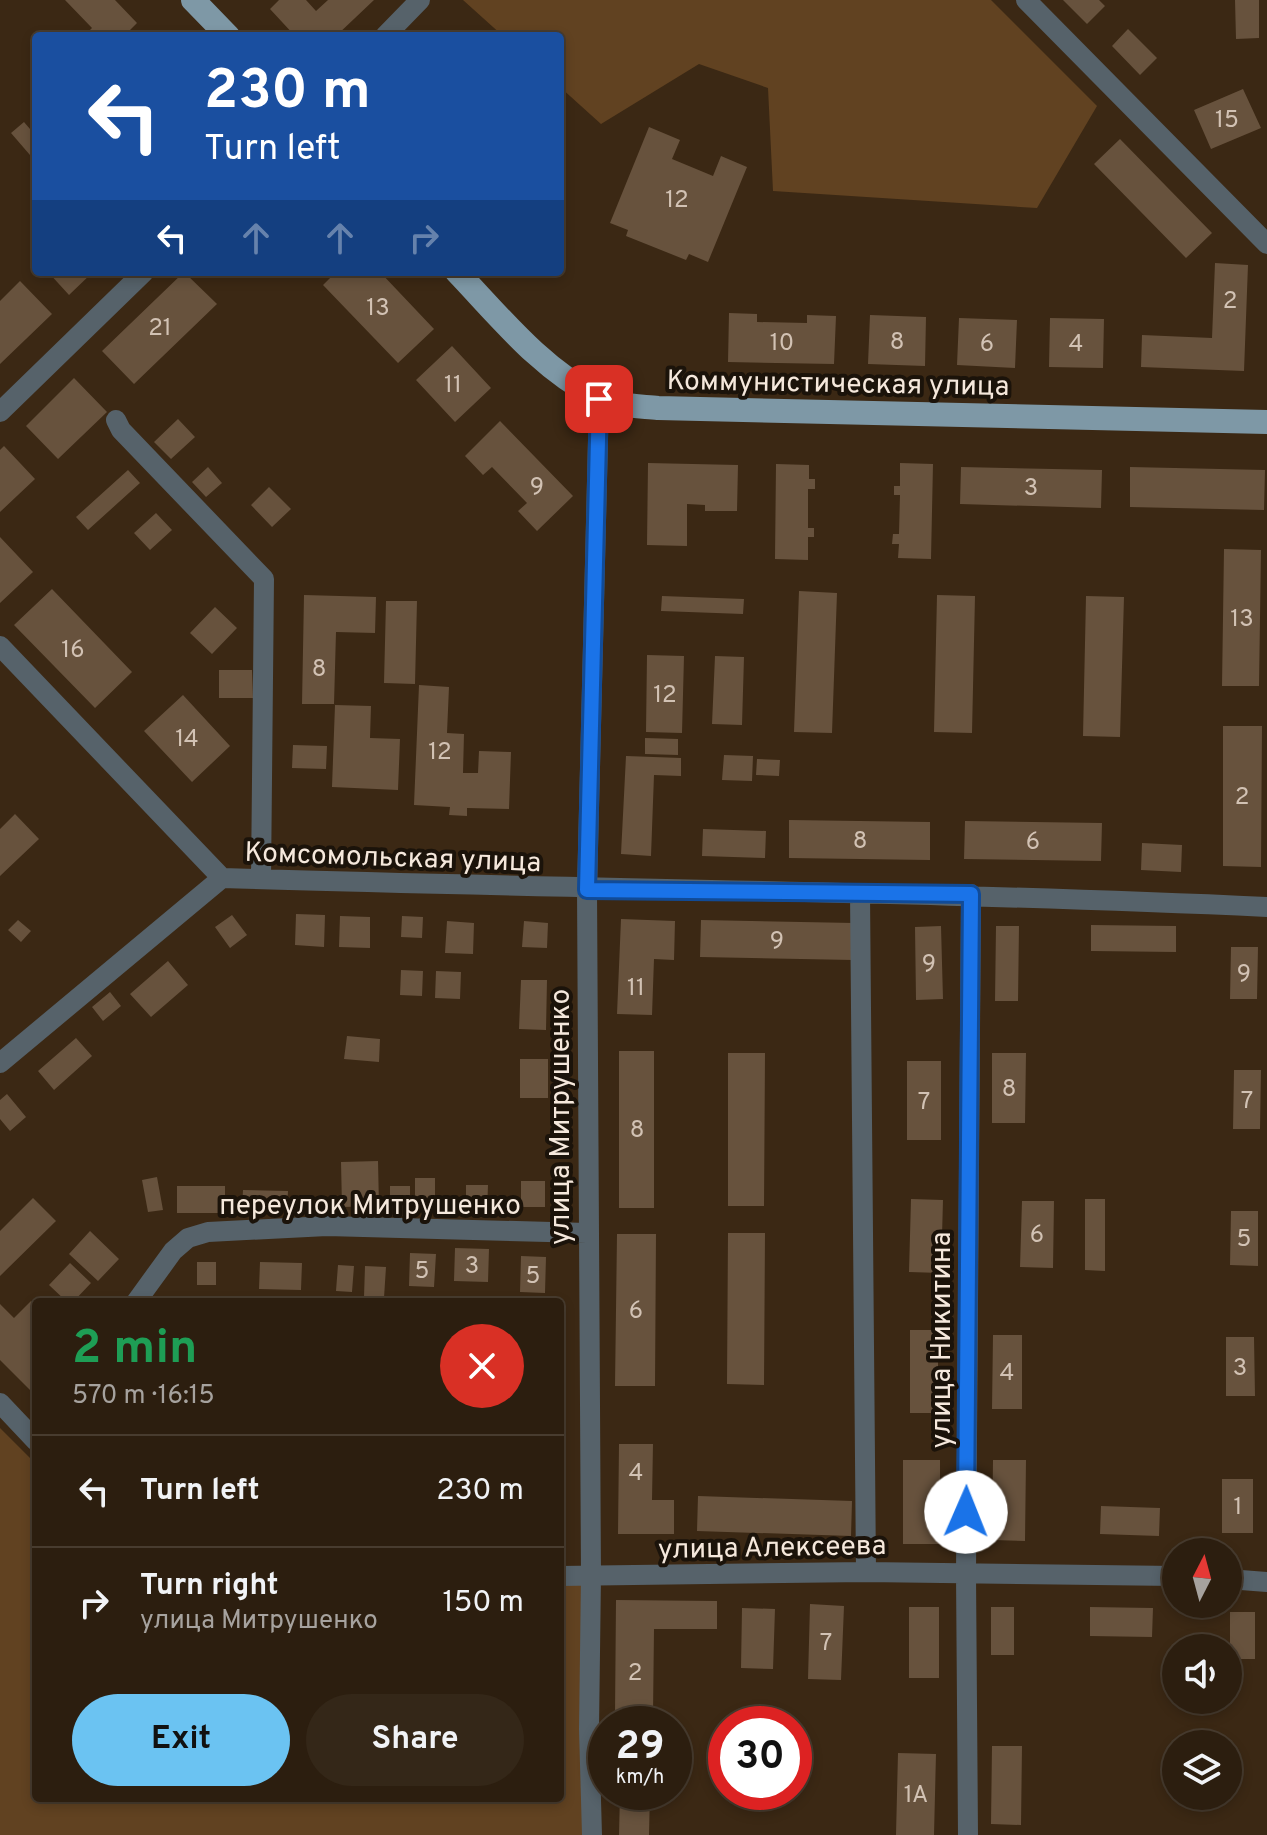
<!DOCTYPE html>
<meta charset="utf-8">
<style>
:root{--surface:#2c1e0f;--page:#342718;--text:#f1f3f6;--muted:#a6a29e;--line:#483c2f;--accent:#6bc3f2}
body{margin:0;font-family:Overpass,sans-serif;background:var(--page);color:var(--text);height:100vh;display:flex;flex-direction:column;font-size:30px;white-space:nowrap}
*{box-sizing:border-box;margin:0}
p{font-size:26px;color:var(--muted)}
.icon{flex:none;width:44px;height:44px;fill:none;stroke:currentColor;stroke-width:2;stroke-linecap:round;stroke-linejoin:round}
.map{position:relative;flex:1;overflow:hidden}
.sheet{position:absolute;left:32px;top:1298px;width:532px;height:504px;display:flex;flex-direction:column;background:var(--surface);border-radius:8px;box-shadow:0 4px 12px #0003,0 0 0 2px var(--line)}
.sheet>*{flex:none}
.banner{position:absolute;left:32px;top:32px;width:532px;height:244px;border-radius:8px;box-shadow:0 4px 12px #0003,0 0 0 2px var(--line);background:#1a4fa0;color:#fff;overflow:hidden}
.needle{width:52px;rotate:6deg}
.tools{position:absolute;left:1162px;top:1538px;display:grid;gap:16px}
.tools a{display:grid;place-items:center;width:80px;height:80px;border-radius:50%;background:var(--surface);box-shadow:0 4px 12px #0003,0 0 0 2px var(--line);font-size:40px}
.speed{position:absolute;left:588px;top:1706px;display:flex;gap:16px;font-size:40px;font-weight:700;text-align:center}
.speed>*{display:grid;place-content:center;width:104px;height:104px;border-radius:50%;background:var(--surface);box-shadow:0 4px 12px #0003,0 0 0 2px var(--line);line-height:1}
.speed small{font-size:20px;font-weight:400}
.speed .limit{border:12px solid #d22;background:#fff;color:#111}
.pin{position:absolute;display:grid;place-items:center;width:68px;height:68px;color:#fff;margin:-34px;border-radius:16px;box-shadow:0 4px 12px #0006}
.me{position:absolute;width:88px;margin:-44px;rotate:1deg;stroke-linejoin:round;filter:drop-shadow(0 0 6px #0008)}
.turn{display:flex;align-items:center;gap:28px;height:168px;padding:0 40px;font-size:36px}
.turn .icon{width:104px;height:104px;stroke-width:2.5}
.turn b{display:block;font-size:56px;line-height:68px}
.lanes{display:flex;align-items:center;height:76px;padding:0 40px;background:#0003;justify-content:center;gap:40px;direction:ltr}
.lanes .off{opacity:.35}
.round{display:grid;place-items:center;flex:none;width:84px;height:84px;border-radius:42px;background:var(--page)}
.overview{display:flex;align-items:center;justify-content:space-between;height:136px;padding:0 40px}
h1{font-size:48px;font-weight:700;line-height:60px;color:#1e9e55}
.action{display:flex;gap:16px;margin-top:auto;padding:16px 40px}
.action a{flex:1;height:92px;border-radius:48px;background:var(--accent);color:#111;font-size:32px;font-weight:700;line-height:92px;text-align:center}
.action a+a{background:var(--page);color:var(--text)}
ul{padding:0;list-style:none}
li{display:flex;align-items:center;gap:24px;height:112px;padding:0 40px;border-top:2px solid var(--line)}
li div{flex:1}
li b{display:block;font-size:30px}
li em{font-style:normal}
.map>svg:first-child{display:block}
.green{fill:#614221}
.building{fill:#67523d}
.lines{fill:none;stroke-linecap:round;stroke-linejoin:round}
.minor{stroke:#56626a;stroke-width:20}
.major{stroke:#7e98a6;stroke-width:24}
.route-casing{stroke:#114b97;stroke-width:20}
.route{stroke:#1a73e8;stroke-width:14}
.labels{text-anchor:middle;stroke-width:8;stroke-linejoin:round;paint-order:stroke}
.number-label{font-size:24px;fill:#d2c2b4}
.street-label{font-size:28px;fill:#f5e8dc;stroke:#1b130a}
</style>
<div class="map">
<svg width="1267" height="1835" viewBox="0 0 1267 1835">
<rect width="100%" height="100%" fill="#3b2814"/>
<path class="green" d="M 463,0 L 991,0 L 1097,106 L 1037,208 L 773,191 L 768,88 L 699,64 L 601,124 L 560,87 L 560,36 L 503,36 Z
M 0,1428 L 36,1464 L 36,1798 L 560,1798 L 560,1583 L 581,1583 L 591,1835 L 0,1835 Z"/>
<path class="building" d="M 65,0 L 115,0 L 137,23 L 124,36 L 84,36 L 92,28 Z
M 279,0 L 306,0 L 316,11 L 328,0 L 374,0 L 336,36 L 295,36 L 270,9 Z
M 1063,0 L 1099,0 L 1105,6 L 1087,24 Z
M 1235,0 L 1259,0 L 1259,38 L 1236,39 Z
M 1128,29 L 1157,58 L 1140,75 L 1112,46 Z
M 1243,89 L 1261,128 L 1211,149 L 1194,110 Z
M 24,122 L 36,136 L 36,162 L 11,133 Z
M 649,127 L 680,140 L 672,159 L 713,176 L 721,156 L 747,167 L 708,262 L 689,254 L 686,260 L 626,236 L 628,230 L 610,223 Z
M 1120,139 L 1212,233 L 1186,258 L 1094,164 Z
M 1215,263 L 1248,265 L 1244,371 L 1141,367 L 1142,335 L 1212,338 Z
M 48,272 L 93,272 L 69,295 Z
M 184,272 L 217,304 L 134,384 L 102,351 Z
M 336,272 L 380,272 L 434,329 L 398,363 L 323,285 Z
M 20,281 L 52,314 L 0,364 L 0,301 Z
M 729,313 L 757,314 L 757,322 L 807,323 L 807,315 L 836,316 L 834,364 L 728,362 Z
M 870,315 L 926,317 L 925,366 L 868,364 Z
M 959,318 L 1017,320 L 1015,368 L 957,365 Z
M 1050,318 L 1104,319 L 1103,368 L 1049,367 Z
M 452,346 L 491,388 L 455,422 L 416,380 Z
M 74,378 L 107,412 L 58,459 L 26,426 Z
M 178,419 L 195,437 L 171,459 L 154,442 Z
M 500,421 L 573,496 L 537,531 L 518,511 L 527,503 L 492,467 L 483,475 L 465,456 Z
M 4,446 L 35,479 L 0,512 L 0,450 Z
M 648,463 L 738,465 L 737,511 L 705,511 L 705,505 L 687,504 L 687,546 L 647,545 Z
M 900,463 L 933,464 L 931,559 L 898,558 L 899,544 L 892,544 L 893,534 L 899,534 L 900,495 L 894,495 L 894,486 L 900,486 Z
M 776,464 L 809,465 L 809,479 L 815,479 L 815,489 L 808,489 L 808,528 L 814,528 L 814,537 L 808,537 L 808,560 L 775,559 Z
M 208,467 L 222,483 L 206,497 L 192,482 Z
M 961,467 L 1102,470 L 1101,508 L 960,504 Z
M 1130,467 L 1265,470 L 1264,510 L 1130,507 Z
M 128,470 L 140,483 L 88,530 L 76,517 Z
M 269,487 L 291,509 L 272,527 L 251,505 Z
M 156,513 L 172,530 L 150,550 L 134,533 Z
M 0,537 L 33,572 L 0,603 Z
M 1224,549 L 1261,550 L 1259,686 L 1222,686 Z
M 52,589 L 132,672 L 95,708 L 14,625 Z
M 799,591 L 837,593 L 832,733 L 794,732 Z
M 304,595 L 376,597 L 375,633 L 336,632 L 334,704 L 302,704 Z
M 937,595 L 975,596 L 972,733 L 934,732 Z
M 662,596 L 744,599 L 743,614 L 661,611 Z
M 1086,596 L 1124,597 L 1120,737 L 1083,736 Z
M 386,601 L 417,601 L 415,684 L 384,683 Z
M 215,607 L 237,628 L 212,654 L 190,633 Z
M 647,655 L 684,656 L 682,733 L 646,732 Z
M 715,656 L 744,657 L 742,725 L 712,724 Z
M 219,670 L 252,670 L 253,698 L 219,698 Z
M 419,685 L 449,687 L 447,733 L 464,734 L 463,773 L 478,773 L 479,751 L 511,752 L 509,809 L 467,808 L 467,816 L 449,815 L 450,807 L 414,805 Z
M 183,695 L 230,746 L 192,782 L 144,731 Z
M 335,705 L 371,706 L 370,738 L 400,739 L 398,790 L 332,787 Z
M 1223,726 L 1262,726 L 1261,867 L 1223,866 Z
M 645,738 L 678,739 L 678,755 L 645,754 Z
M 293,745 L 327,746 L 326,769 L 292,768 Z
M 724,755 L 753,756 L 752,781 L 722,780 Z
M 626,756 L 681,758 L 681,776 L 654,775 L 651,856 L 621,854 Z
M 757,759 L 780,760 L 779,776 L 756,775 Z
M 15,814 L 39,839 L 0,876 L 0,829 Z
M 789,820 L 930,822 L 930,860 L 789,858 Z
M 965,821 L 1102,823 L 1101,861 L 964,859 Z
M 703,829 L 766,831 L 765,858 L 702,856 Z
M 1142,843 L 1182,845 L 1181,872 L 1141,870 Z
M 296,914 L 325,915 L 324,947 L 295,945 Z
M 232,915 L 247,935 L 230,948 L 215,927 Z
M 340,916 L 370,917 L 370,948 L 339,947 Z
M 402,916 L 423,917 L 422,938 L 401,937 Z
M 621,919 L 675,921 L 674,960 L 654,959 L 652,1015 L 617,1014 Z
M 18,920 L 31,931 L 21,942 L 8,930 Z
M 701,920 L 854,923 L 853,960 L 700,957 Z
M 447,921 L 474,923 L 473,954 L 445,953 Z
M 524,921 L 548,923 L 547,948 L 522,947 Z
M 1091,925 L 1176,926 L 1176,952 L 1091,951 Z
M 941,926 L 943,999 L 916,1000 L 915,927 Z
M 996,926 L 1019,926 L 1018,1001 L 995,1001 Z
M 1231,947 L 1258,947 L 1257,999 L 1230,999 Z
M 168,961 L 188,985 L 151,1017 L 130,994 Z
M 401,970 L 423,971 L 422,996 L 400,995 Z
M 436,971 L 461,972 L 460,999 L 435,998 Z
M 521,980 L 547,980 L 546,1030 L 519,1029 Z
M 110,992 L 121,1006 L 103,1021 L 92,1007 Z
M 347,1036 L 380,1039 L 379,1062 L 344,1059 Z
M 76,1038 L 92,1056 L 54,1090 L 38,1071 Z
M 619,1051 L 654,1051 L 654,1208 L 619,1208 Z
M 728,1053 L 765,1053 L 764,1206 L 728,1206 Z
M 992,1053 L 1026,1053 L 1025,1123 L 992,1123 Z
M 520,1059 L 548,1059 L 548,1098 L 520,1098 Z
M 907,1061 L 941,1061 L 941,1140 L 907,1140 Z
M 1234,1070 L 1261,1070 L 1260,1129 L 1233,1129 Z
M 7,1094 L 26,1117 L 10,1131 L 0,1119 L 0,1100 Z
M 378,1161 L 379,1206 L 342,1207 L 341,1162 Z
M 157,1177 L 163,1210 L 148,1212 L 142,1180 Z
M 415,1178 L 435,1178 L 435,1206 L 415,1206 Z
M 521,1181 L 545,1181 L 545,1207 L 521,1207 Z
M 466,1185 L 488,1185 L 487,1213 L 466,1213 Z
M 177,1186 L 225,1186 L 225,1213 L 177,1213 Z
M 390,1186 L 410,1186 L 410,1216 L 390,1216 Z
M 243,1190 L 288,1191 L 287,1210 L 242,1208 Z
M 33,1198 L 56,1221 L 0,1276 L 0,1231 Z
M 911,1199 L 943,1200 L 941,1273 L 909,1272 Z
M 1085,1199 L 1105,1199 L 1105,1271 L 1085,1270 Z
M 1022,1201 L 1054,1201 L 1053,1268 L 1020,1267 Z
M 1231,1211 L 1258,1211 L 1258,1266 L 1230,1265 Z
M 90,1231 L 119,1259 L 98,1281 L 69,1254 Z
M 728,1233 L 765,1233 L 764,1385 L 727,1384 Z
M 617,1234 L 656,1234 L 655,1386 L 615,1386 Z
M 455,1248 L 489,1249 L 488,1282 L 454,1281 Z
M 410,1253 L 436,1254 L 434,1287 L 409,1286 Z
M 521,1256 L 546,1257 L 545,1293 L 520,1292 Z
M 197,1262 L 216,1262 L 216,1285 L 197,1285 Z
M 260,1262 L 302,1263 L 301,1290 L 259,1289 Z
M 70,1263 L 91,1283 L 73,1302 L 67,1302 L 49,1285 Z
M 338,1265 L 354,1266 L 352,1292 L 336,1291 Z
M 365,1266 L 386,1267 L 384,1298 L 364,1297 Z
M 31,1301 L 36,1307 L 36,1396 L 0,1360 L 0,1304 L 14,1318 Z
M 910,1330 L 938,1330 L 938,1413 L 910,1413 Z
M 993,1335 L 1022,1335 L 1022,1409 L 992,1409 Z
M 1226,1337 L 1254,1337 L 1255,1396 L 1226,1396 Z
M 619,1444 L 653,1444 L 652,1500 L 674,1500 L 674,1534 L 618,1534 Z
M 903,1460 L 940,1460 L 940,1544 L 903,1544 Z
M 993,1460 L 1026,1460 L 1025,1541 L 992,1540 Z
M 1222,1479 L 1253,1479 L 1253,1533 L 1222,1533 Z
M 698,1496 L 852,1501 L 851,1536 L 697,1531 Z
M 1101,1506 L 1160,1508 L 1159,1536 L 1100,1534 Z
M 616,1600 L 717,1601 L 717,1629 L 654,1629 L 653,1714 L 615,1714 Z
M 810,1604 L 844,1606 L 841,1680 L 808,1679 Z
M 909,1607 L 939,1607 L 939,1678 L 909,1678 Z
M 991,1607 L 1014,1607 L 1014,1655 L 991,1655 Z
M 1090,1607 L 1153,1608 L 1152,1637 L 1090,1636 Z
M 742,1608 L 775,1609 L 773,1669 L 741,1668 Z
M 1230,1612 L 1255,1612 L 1255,1659 L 1230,1659 Z
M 674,1743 L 678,1743 L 677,1792 L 674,1792 Z
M 992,1746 L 1022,1746 L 1021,1825 L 991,1824 Z
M 898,1753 L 936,1754 L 934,1835 L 896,1835 Z
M 620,1792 L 650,1792 L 649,1835 L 619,1835 Z"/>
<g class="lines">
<path class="minor" d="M 1026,0 L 1267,244
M 385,36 L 420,0
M 0,412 L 144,272
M 116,420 L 121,430 L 264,579 L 261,879
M 0,646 L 222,878 C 570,889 919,891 1267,907
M 860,894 L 866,1572
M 0,1063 L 222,878
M 136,1302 L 173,1251 L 188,1238 L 208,1232 L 327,1226 L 587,1233
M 0,1403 L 36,1441
M 560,1576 L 866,1572 L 1176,1576
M 1228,1579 L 1267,1582
M 592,1835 L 589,1729 L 591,1576 L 587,890 L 599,399
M 968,1835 L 966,1574 L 971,894"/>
<path class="major" d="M 193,0 L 228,36
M 457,272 C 499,316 541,369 597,397 C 614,406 639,406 658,408 L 1267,422"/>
</g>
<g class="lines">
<g class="route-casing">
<path id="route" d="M 599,399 L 587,890 L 971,894 L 966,1512"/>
</g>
<use href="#route" class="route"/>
</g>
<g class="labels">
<g class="number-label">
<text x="1227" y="127">15</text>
<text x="677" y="207">12</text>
<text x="1230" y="308">2</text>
<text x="378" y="315">13</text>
<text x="160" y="335">21</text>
<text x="897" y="349">8</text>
<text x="782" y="350">10</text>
<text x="987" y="351">6</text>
<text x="1076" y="351">4</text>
<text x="453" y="392">11</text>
<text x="537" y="494">9</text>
<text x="1031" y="495">3</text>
<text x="1242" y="626">13</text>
<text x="73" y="657">16</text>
<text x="319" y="676">8</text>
<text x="665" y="702">12</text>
<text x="187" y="746">14</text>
<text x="440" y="759">12</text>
<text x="1242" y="804">2</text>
<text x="860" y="848">8</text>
<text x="1033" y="849">6</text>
<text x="777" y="948">9</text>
<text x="929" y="971">9</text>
<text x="1244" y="981">9</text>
<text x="636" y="995">11</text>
<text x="1009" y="1096">8</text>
<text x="1247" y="1108">7</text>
<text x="924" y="1109">7</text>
<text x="637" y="1137">8</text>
<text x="1037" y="1242">6</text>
<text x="1244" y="1246">5</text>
<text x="472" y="1273">3</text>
<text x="422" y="1278">5</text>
<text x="533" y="1283">5</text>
<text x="636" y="1318">6</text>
<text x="1240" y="1375">3</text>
<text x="1007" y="1380">4</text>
<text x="636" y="1480">4</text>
<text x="1238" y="1514">1</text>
<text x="826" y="1650">7</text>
<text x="635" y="1680">2</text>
<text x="916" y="1802">1А</text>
</g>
<g class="street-label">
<text transform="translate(838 382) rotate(1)" y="10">Коммунистическая улица</text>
<text transform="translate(393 856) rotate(2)" y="10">Комсомольская улица</text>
<text transform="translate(559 1117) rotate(-90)" y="10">улица Митрушенко</text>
<text x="370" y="1214">переулок Митрушенко</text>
<text transform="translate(940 1340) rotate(-90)" y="10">улица Никитина</text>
<text transform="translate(772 1546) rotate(-1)" y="10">улица Алексеева</text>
</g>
</g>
</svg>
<div class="tools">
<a><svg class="needle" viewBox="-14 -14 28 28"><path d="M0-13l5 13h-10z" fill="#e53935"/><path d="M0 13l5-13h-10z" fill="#a6a29e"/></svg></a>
<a><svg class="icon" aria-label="sound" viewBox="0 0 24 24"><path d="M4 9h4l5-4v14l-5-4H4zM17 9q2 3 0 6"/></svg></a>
<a><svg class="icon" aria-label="layers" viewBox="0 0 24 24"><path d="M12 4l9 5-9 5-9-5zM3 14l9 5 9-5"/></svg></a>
</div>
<div class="speed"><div>29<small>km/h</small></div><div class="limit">30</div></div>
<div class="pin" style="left:599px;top:399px;background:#d93025"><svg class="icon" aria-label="arrive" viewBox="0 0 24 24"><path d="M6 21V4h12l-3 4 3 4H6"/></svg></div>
<svg class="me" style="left:966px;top:1512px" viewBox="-20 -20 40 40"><circle r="19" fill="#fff"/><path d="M0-13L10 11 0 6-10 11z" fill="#1a73e8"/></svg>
<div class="banner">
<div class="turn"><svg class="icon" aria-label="left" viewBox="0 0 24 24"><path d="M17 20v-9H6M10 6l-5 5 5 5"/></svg><div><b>230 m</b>Turn left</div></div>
<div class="lanes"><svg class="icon" aria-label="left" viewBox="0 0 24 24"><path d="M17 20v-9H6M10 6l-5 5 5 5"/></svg><svg class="icon off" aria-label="ahead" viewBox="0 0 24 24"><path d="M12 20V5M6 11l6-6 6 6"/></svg><svg class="icon off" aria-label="ahead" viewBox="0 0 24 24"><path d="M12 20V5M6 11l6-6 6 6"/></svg><svg class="icon off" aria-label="right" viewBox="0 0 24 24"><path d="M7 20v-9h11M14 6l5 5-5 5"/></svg></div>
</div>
<section class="sheet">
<div class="overview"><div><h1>2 min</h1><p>570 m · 16:15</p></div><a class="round" style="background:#d93025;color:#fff"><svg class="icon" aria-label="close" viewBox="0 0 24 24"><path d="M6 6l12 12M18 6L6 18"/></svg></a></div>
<ul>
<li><svg class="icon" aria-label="left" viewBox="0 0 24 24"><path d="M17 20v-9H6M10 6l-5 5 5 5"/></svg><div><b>Turn left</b></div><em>230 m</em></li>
<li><svg class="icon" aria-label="right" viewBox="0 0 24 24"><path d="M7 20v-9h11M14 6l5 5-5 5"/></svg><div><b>Turn right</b><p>улица Митрушенко</p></div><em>150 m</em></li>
</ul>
<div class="action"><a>Exit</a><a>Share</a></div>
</section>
</div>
